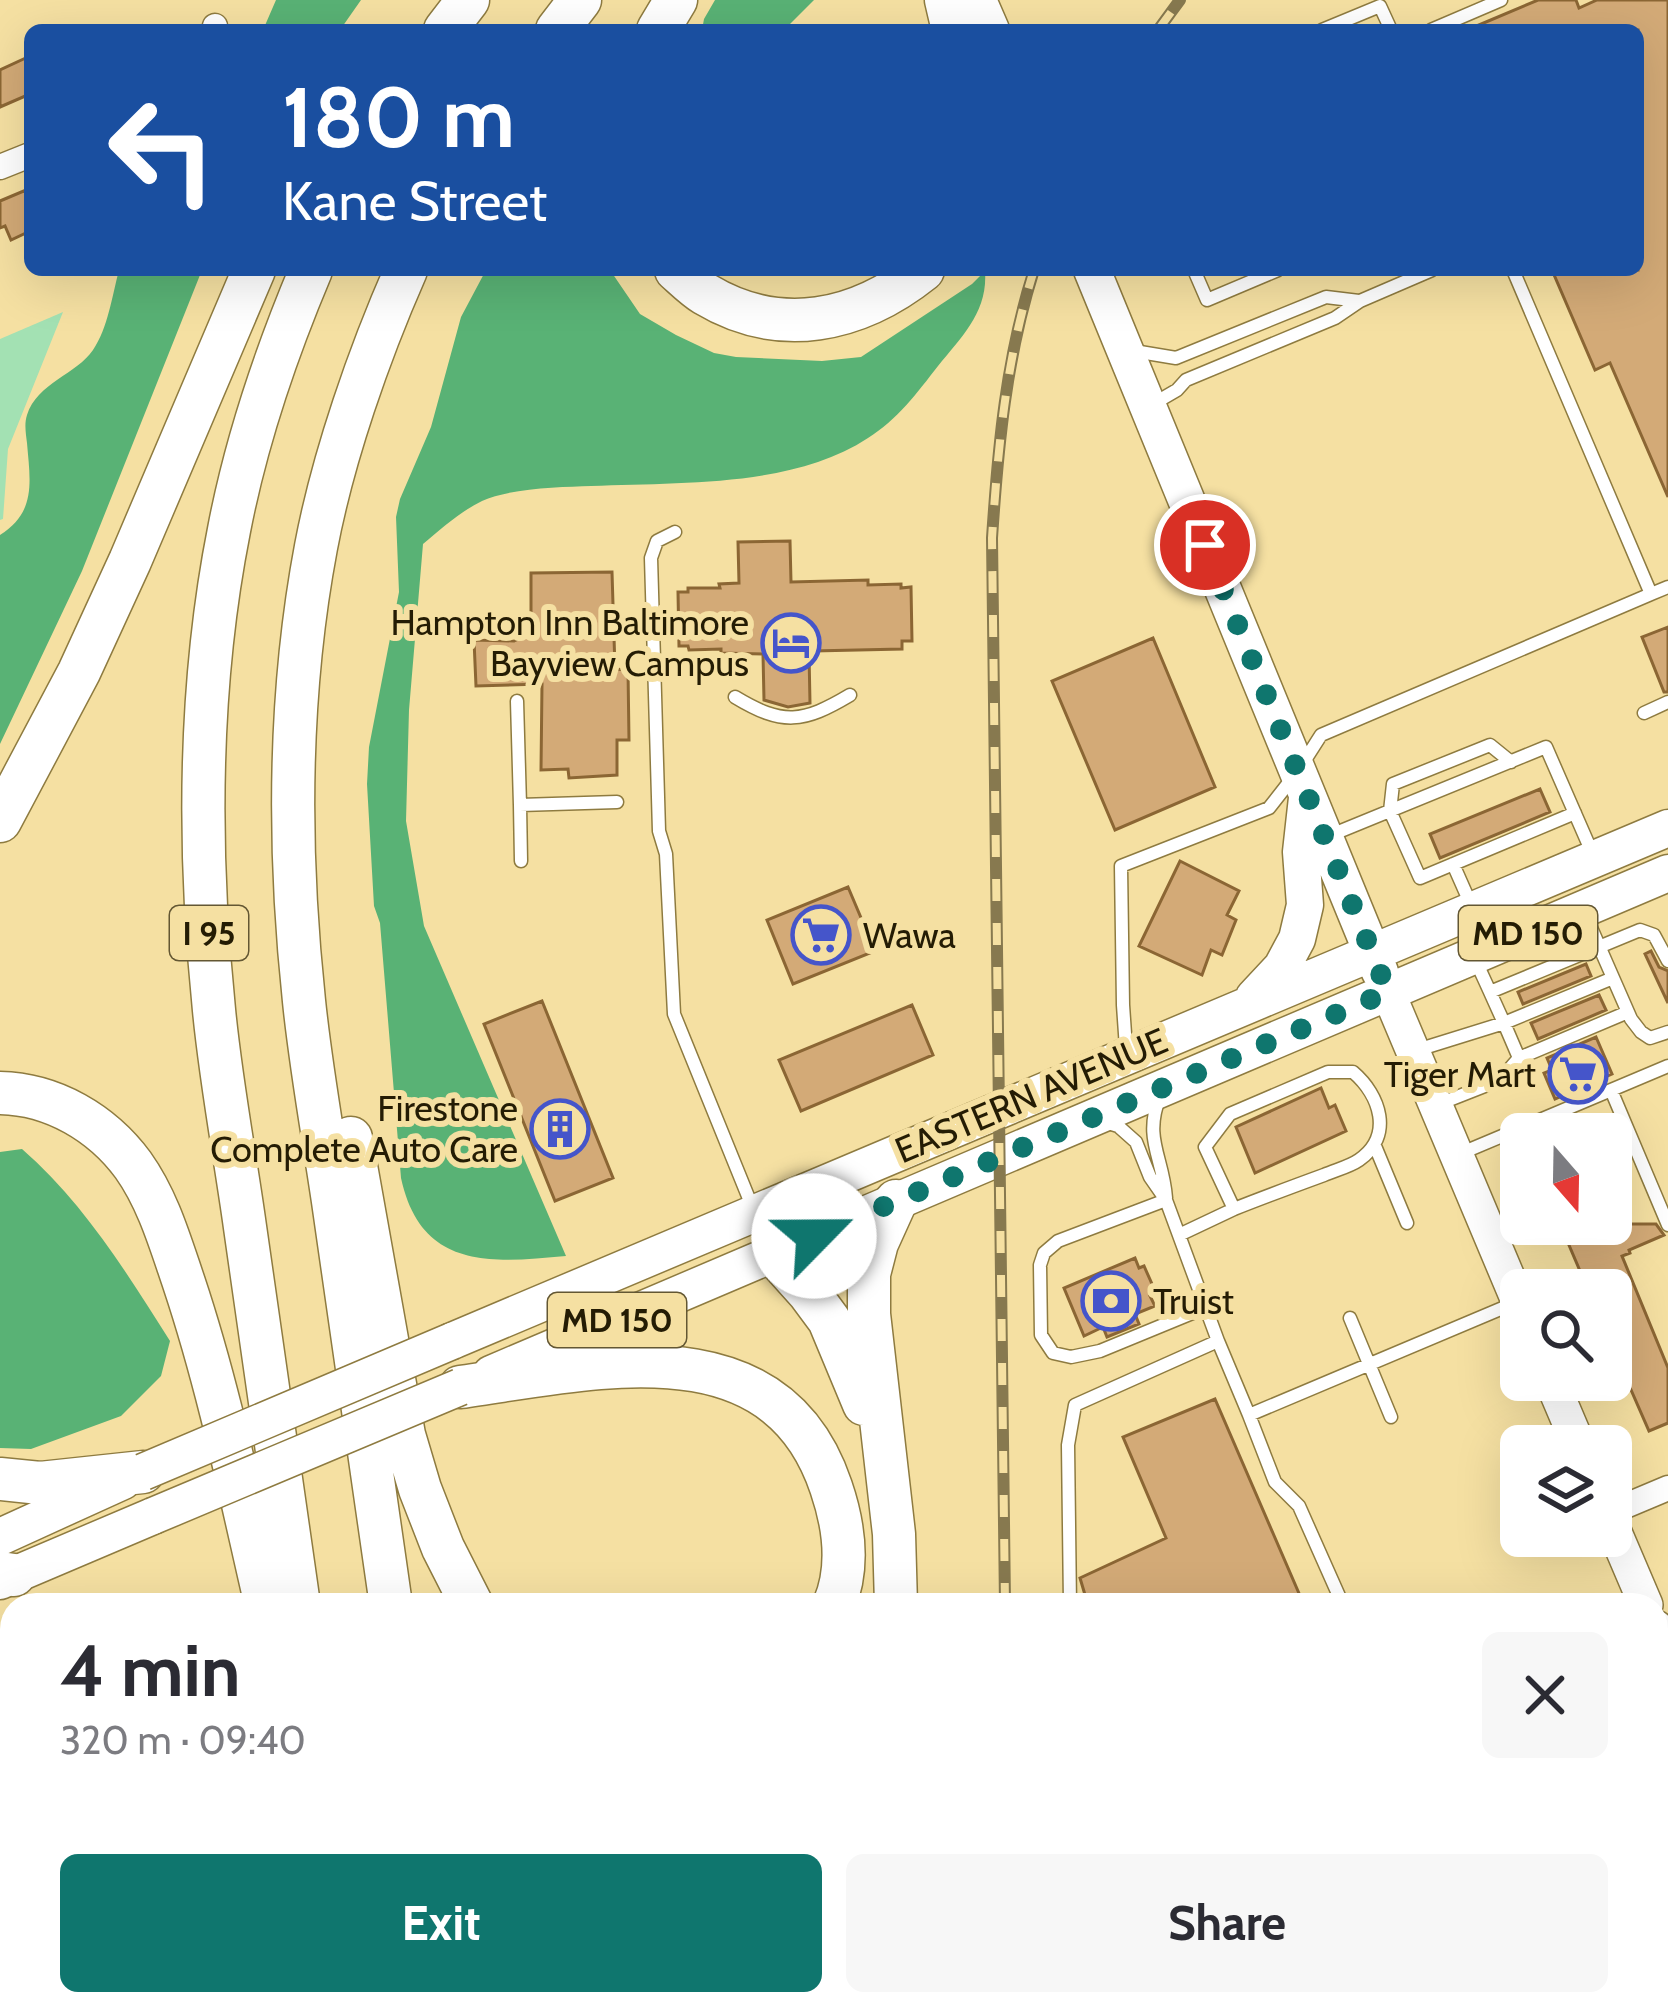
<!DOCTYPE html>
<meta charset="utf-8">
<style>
:root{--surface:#fff;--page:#f7f7f7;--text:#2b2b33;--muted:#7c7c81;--accent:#0f766e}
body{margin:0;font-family:Cabin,sans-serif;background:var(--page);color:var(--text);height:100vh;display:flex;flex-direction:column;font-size:45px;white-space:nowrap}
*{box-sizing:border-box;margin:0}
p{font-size:39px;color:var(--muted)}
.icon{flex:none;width:66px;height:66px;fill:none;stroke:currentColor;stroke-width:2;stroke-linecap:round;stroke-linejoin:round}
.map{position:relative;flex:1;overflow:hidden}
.details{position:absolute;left:0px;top:1593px;width:1668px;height:423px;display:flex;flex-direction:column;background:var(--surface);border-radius:36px 36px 0 0;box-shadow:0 12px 48px #0002}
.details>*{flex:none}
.hud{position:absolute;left:24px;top:24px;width:1620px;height:252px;border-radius:18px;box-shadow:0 12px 48px #0002;background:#1a4fa0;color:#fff;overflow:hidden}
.needle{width:78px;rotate:160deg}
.tools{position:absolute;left:1500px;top:1113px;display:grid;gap:24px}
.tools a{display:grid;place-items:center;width:132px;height:132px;border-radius:18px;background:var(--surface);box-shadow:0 12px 48px #0002;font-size:60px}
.pin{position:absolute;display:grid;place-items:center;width:102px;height:102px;color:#fff;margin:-51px;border:6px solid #fff;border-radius:50%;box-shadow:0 3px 12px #0007}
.me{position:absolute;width:132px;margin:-66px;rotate:67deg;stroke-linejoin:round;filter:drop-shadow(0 0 9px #0008)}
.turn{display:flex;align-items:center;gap:42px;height:252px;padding:0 60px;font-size:54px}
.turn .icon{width:156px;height:156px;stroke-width:2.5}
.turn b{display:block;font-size:84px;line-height:102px}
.round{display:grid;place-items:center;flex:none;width:126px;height:126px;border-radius:18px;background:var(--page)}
.head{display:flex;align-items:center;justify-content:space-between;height:204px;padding:0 60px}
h1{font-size:72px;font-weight:800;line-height:90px}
.button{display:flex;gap:24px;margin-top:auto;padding:24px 60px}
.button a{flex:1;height:138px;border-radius:18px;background:var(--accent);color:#fff;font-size:48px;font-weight:800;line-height:138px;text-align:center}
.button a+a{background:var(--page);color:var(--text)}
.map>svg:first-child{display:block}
.green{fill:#a3e1b3}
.forest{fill:#59b275}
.building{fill:#d3aa77;stroke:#8b6634;stroke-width:3}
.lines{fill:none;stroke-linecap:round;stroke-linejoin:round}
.lane-casing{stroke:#8e7b40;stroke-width:15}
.street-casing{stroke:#8e7b40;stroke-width:27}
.secondary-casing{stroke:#8e7b40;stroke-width:36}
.primary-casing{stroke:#8e7b40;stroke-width:39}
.highway-casing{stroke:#8e7b40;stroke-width:45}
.lane{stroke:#fff;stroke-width:12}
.street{stroke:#fff;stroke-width:24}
.secondary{stroke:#fff;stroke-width:33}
.primary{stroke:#fff;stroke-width:36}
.highway{stroke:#fff;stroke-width:42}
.rail-casing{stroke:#87794f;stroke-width:12}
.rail{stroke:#f5e0a2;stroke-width:8;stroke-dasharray:22;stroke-linecap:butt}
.primary-bridge-casing{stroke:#8e7b40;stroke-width:39;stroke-linecap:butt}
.primary-bridge{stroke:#fff;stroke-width:36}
.route{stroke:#0f766e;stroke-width:21;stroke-dasharray:0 37.8}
.labels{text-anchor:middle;stroke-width:12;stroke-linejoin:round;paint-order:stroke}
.shield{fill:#f5e0a2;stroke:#635733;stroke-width:3}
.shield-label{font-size:33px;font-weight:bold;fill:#241c04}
.poi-label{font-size:36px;fill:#241c04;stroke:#f5e0a2;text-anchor:end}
.street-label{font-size:36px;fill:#241c04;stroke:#f5e0a2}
</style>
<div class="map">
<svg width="1668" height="2015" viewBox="0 0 1668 2015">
<rect width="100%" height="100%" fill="#f5e0a2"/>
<path class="green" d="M 63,312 L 8,449 L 3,519 L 0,520 L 0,339 Z
M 0,1739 L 12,1745 L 12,2004 L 156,2004 L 159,2015 L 0,2015 Z"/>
<path class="forest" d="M 276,0 L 361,0 L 340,30 L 263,30 Z
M 715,0 L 814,0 L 784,30 L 702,30 L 704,19 Z
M 119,270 L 202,270 L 82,571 L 0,744 L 0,535 C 37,512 30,480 27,443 C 26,434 24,424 27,415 C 37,383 77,374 93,350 C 108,328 112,296 119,270 Z
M 486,270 L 610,270 L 640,314 L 676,335 L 714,353 L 736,357 L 822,361 L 861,357 L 972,284 L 985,271 C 988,312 962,336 938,366 C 917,393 897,420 868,438 C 792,488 679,482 591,486 C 561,487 510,488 482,501 C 461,511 441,529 423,544 L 409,710 L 406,821 L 424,926 L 566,1256 C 491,1263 421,1270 401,1178 L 380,923 L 374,906 L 367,784 L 369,747 L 399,592 L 396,517 L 400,499 L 431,427 L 461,317 Z
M 22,1149 C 83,1202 127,1273 170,1341 L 161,1376 L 121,1416 L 31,1449 L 0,1448 L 0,1152 Z
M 0,1709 L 12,1709 L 12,1784 L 0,1773 Z
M 109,2004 L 228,2004 L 229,2015 L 109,2015 Z"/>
<path class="building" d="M 1538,0 L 1576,0 L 1579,8 L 1597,0 L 1668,0 L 1668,497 L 1610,363 L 1595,370 L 1552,270 L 1638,270 L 1638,30 L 1467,30 Z
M 30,56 L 30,94 L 0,107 L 0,70 Z
M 26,190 L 30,200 L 30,231 L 11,240 L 5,226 L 0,228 L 0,201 Z
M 790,541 L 791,582 L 868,580 L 868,585 L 901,584 L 901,588 L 911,587 L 912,641 L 902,641 L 902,649 L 813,651 L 813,653 L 809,653 L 810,703 L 788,707 L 764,700 L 763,654 L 721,653 L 721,649 L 689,650 L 688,646 L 679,646 L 678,592 L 688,592 L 688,588 L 720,588 L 719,584 L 739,583 L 738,542 Z
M 612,572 L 615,669 L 628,670 L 629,740 L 617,740 L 617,775 L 569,778 L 568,769 L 541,770 L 542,684 L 476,686 L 474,640 L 514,641 L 531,633 L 531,573 Z
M 1668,627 L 1668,692 L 1664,692 L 1642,637 Z
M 1153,638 L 1215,787 L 1115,830 L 1052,681 Z
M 1540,789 L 1550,812 L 1440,858 L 1430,834 Z
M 1180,861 L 1239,891 L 1227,915 L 1236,920 L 1222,955 L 1211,950 L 1202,975 L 1139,946 Z
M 848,887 L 875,951 L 793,984 L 767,920 Z
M 1651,951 L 1659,967 L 1668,971 L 1668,1003 L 1645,954 Z
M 1586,964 L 1591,976 L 1523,1004 L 1518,992 Z
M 1599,995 L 1606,1010 L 1538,1039 L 1531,1023 Z
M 542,1001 L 613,1178 L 555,1201 L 484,1024 Z
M 912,1005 L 933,1055 L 801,1111 L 779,1060 Z
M 1596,1037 L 1612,1074 L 1555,1099 L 1544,1073 L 1552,1070 L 1547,1058 Z
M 1321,1088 L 1329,1108 L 1335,1105 L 1346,1131 L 1255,1173 L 1236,1127 Z
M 1560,1224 L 1656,1224 L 1664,1235 L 1629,1250 L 1630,1253 L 1622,1256 L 1668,1368 L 1668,1423 L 1649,1431 L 1611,1344 L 1611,1282 L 1597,1288 L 1594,1281 L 1586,1285 Z
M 1135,1258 L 1139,1268 L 1144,1266 L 1156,1293 L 1150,1296 L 1155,1306 L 1135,1314 L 1139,1324 L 1107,1337 L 1103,1327 L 1084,1336 L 1064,1288 Z
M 1215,1399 L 1304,1605 L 1088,1605 L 1080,1578 L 1166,1538 L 1123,1437 Z"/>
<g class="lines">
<g class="lane-casing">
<path id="lane" d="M 1322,30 L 1380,6 L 1391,30
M 1431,30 L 1501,0
M 1194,270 L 1207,300 L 1278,270
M 1513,270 L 1651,594 L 1668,587
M 1134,351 L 1176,358 L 1326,297 L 1359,301
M 1153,404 L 1177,390 L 1186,380 L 1335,318 L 1360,301 L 1432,270
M 675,532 L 657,541 L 651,558 L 659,831 L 666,854 L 674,1014 L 754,1211
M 735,697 C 783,726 803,723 850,695
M 517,701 L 520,805 L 617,802
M 1644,713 L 1668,702
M 1511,762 L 1490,745 L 1393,784 L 1390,811 L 1420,878 L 1575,813
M 520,805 L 521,861
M 1326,837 L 1546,747 L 1594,857
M 1453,864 L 1472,907
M 1585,914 L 1631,1019 L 1641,1032 L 1650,1038 L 1668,1032
M 1474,957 L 1490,992 L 1640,930 L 1654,935 L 1668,961
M 1490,992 L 1504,1023 L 1613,978
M 1126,1048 L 1123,1005 L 1121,866 L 1269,808 L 1298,771 L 1321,735 L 1651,594
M 1414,1051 L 1504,1023 L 1519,1058 L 1628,1012
M 1328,1072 L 1353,1072 C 1380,1095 1394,1136 1359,1160 C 1349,1167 1335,1170 1324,1175 C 1294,1186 1264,1197 1234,1209 L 1205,1147 L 1230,1114 Z
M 1611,1090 L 1668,1225
M 1160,1096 C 1143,1139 1163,1156 1166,1198
M 1439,1104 L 1500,1080 L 1519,1058
M 1375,1146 L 1407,1223
M 1457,1155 L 1668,1066
M 1166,1200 L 1058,1241 L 1044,1253 L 1040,1265 L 1041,1335 L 1053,1353 L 1071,1357 L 1100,1351 L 1207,1307
M 1179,1235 L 1234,1209
M 1350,1318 L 1391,1417
M 1218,1341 L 1249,1415 L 1517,1302
M 1249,1415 L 1275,1482 L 1299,1506 L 1343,1605
M 1070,1605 L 1068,1445 L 1075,1405 L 1218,1341 L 1166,1200 L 1150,1177 L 1136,1142 L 1118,1126 L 1105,1122
M 1656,1733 L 1668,1728
M 1547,2004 L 1551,2015
M 1626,2004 L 1631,2015"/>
</g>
<g class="street-casing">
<path id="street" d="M 214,30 L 215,26
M 0,167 L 30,155
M 1611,1512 L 1668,1488"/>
</g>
<g class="secondary-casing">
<path id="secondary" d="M 1388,992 L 1521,1308
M 1551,1380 L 1579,1446
M 1611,1523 L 1646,1605
M 1656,1627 L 1668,1655"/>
</g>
<g class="primary-casing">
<path id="primary" d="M 978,0 L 991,30
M 1092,270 L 1380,972
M 1254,997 L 1282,967 L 1297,939 L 1305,905 L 1301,852 L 1307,798
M 452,1341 L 1668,828
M 491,1374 L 1668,873
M 0,1537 L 123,1481
M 0,1581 L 153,1516"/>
</g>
<g class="highway-casing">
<path id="highway" d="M 946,0 L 953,30
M 445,30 L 468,0
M 557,30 L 580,0
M 658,30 L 676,0
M 676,270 C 685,278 695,288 705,294 C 780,339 858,322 923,270
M 0,821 L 79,672 L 130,561 L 254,270
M 0,1093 C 53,1094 102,1123 133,1165 C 158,1200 170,1242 184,1283 C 219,1388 241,1497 266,1605
M 351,1138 L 404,1435 L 420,1489 L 443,1548 L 472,1605
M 774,1254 L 809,1293 L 829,1320 L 864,1404
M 460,1387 C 591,1369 775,1320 831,1487 C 844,1525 850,1567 834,1605
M 0,1479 L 40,1483 L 143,1472
M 0,1573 L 14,1575
M 299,1605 C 281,1479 263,1353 245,1227 C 235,1155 221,1083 214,1010 C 198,852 198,686 229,530 C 246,441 276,353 311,270
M 391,1605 C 372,1473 353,1340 334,1208 C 324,1139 311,1070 304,1001 C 288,851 288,695 316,547 C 333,457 369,354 406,270
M 896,1605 L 894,1534 L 869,1314 L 869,1274 L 877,1243 L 896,1201
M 0,1665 L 12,1669
M 263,2004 L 266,2015
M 356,2004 L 357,2015
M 449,2004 L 451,2015
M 761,2015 L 765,2004"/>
</g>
<use href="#lane" class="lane"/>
<use href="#street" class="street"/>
<use href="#secondary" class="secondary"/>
<use href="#primary" class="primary"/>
<use href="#highway" class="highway"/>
<g class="rail-casing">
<path id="rail" d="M 1158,30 L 1180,0
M 1005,1605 L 992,538 C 998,447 1006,358 1034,270
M 1011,2004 L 1011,2015"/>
</g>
<use href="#rail" class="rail"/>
<g class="primary-bridge-casing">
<path id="primary-bridge" d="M 143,1472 L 452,1341
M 153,1516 L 460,1387"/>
</g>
<use href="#primary-bridge" class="primary-bridge"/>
</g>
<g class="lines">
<path class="route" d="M 814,1236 L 1388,992 L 1205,545"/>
</g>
<defs>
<g id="hotel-ring" transform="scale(3)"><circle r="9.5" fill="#f5e0a2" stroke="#4555ca" stroke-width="1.5"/><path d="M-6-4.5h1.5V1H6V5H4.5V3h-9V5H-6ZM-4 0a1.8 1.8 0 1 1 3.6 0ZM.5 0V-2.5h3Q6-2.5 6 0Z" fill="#4555ca"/></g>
<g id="supermarket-ring" transform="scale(3)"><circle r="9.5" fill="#f5e0a2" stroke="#4555ca" stroke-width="1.5"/><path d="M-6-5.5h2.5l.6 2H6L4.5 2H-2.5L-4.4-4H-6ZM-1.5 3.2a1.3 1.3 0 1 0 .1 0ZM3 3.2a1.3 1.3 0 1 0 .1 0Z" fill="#4555ca"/></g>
<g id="building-ring" transform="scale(3)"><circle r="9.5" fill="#f5e0a2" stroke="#4555ca" stroke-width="1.5"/><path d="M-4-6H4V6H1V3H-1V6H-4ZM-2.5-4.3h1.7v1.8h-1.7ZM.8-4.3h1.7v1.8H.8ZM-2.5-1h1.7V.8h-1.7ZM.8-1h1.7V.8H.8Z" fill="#4555ca"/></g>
<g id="bank-ring" transform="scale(3)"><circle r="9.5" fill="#f5e0a2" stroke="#4555ca" stroke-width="1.5"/><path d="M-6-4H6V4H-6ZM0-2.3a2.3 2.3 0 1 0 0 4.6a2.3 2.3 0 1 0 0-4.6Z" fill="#4555ca"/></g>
</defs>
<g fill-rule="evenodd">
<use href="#hotel-ring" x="791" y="643"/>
<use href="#supermarket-ring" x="821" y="935"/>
<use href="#supermarket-ring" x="1578" y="1074"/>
<use href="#building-ring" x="560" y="1129"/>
<use href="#bank-ring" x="1111" y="1301"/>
</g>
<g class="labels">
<g class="shield">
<rect x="170" y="906" width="78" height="54" rx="9"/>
<rect x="1459" y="906" width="138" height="54" rx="9"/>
<rect x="548" y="1293" width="138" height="54" rx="9"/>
</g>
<g class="shield-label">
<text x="209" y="945">I 95</text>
<text x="1528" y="945">MD 150</text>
<text x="617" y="1332">MD 150</text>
</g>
<g class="poi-label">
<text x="749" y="635">Hampton Inn Baltimore<tspan x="749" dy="41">Bayview Campus</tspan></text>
<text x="863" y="948" text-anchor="start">Wawa</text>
<text x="1536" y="1087">Tiger Mart</text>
<text x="518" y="1121">Firestone<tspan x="518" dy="41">Complete Auto Care</tspan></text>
<text x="1153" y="1314" text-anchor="start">Truist</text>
</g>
<g class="street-label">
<text transform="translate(1031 1095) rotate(-23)" y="13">EASTERN AVENUE</text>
</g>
</g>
</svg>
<div class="tools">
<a><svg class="needle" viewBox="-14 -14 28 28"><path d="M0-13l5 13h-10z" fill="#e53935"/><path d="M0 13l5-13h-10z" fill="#7c7c81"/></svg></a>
<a><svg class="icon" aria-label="search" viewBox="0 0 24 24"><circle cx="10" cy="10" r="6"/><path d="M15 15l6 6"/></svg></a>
<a><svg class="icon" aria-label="layers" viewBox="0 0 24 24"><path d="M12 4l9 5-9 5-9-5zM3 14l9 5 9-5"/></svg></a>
</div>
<div class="pin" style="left:1205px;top:545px;background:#d93025"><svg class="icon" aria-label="arrive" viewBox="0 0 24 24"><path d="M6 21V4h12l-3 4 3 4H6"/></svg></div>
<svg class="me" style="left:814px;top:1236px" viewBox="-20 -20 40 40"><circle r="19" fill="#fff"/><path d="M0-13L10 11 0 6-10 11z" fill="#0f766e"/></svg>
<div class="hud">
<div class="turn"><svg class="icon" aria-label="left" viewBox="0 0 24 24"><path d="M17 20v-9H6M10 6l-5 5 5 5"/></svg><div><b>180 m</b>Kane Street</div></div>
</div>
<section class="details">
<div class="head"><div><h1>4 min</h1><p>320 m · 09:40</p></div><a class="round"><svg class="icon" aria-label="close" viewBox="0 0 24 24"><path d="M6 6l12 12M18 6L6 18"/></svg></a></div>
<div class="button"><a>Exit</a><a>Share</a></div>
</section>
</div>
